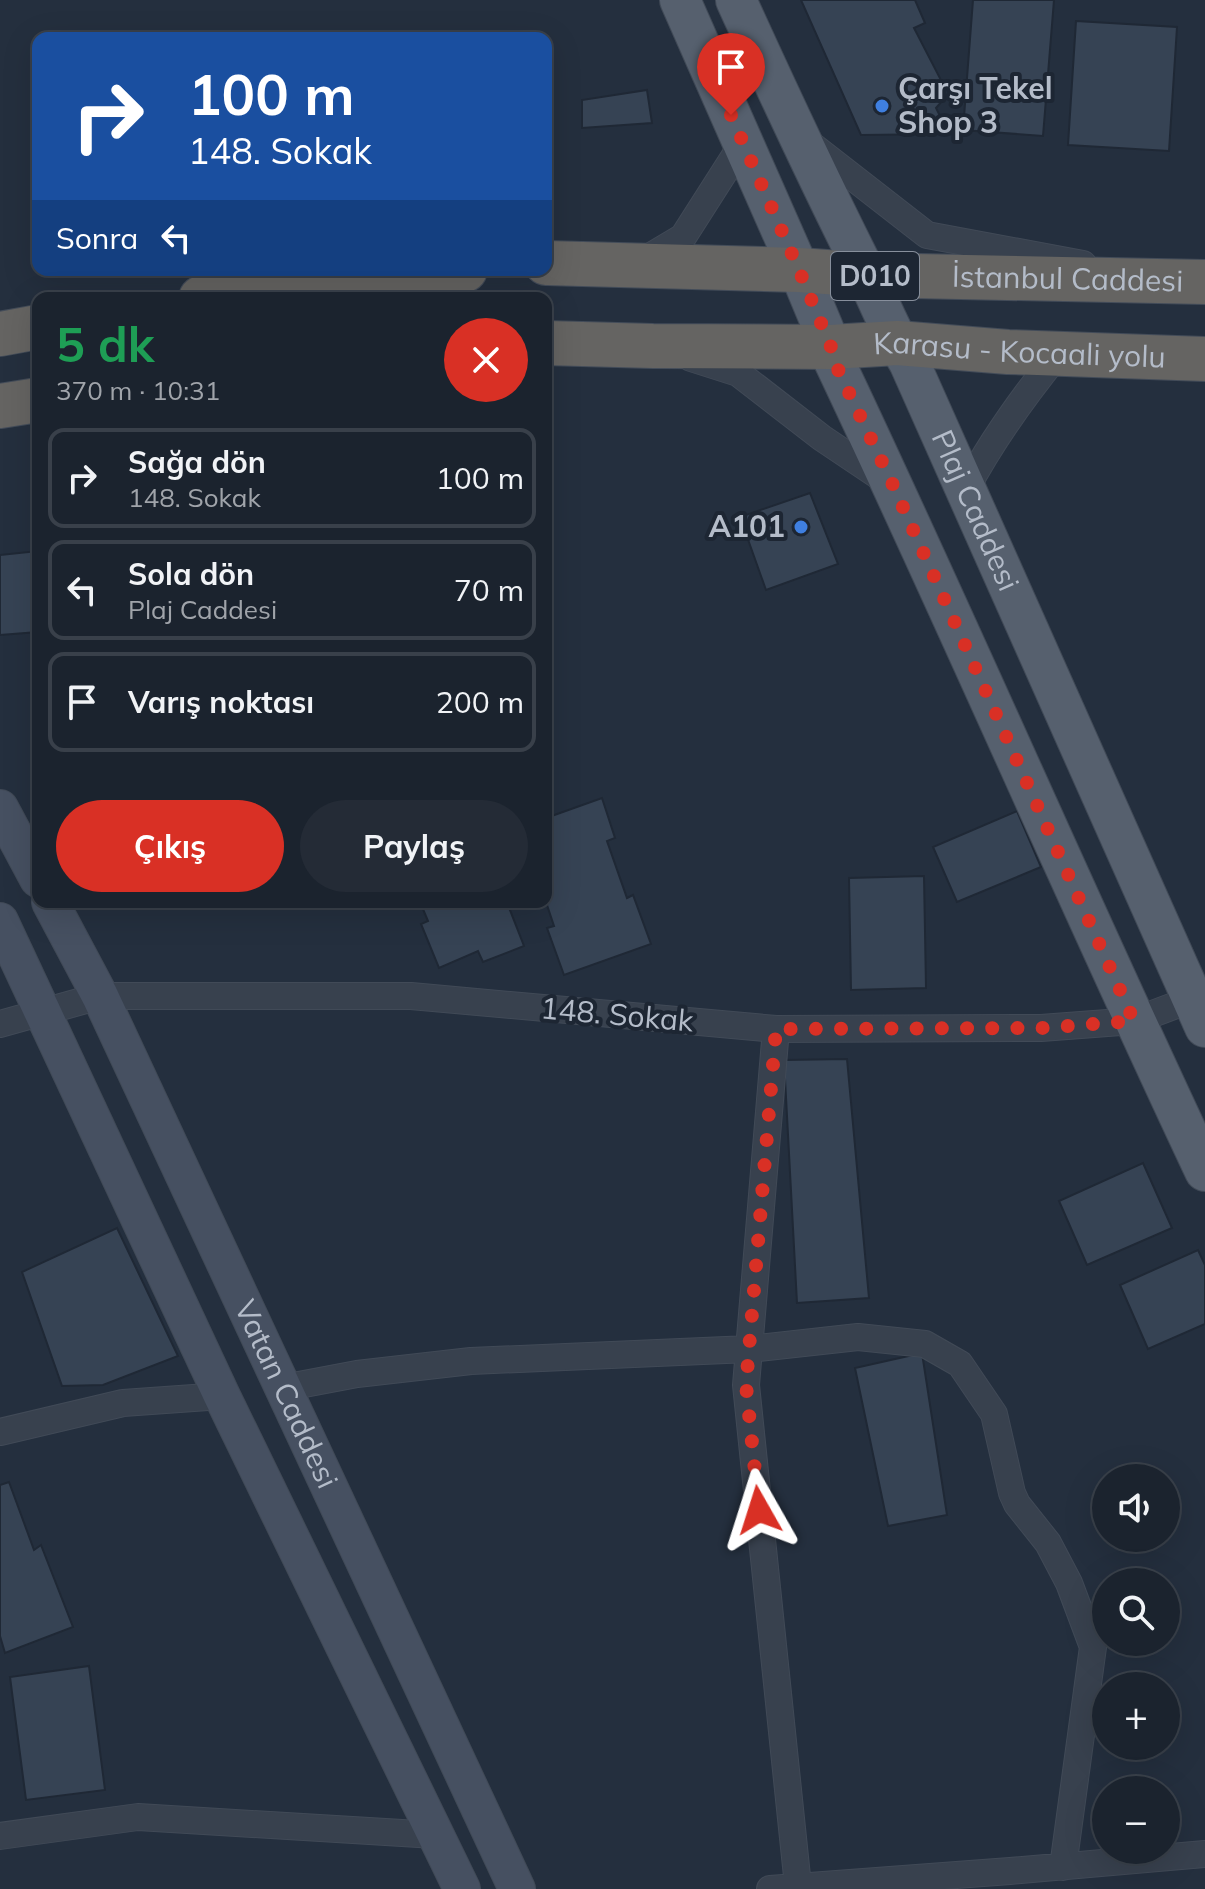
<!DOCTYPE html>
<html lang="tr">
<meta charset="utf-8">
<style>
:root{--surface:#1b232e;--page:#242b36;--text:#f1f3f6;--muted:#a0a4aa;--line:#39404a;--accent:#d93025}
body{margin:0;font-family:Mulish,sans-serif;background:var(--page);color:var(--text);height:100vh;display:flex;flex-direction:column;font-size:30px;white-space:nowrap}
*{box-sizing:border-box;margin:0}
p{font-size:26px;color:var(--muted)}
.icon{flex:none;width:44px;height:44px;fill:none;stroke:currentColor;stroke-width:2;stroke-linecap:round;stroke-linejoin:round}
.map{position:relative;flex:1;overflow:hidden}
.details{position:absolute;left:32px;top:292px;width:520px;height:616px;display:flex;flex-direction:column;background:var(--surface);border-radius:16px;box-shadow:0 8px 32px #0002,0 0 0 2px var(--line)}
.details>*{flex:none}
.banner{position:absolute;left:32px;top:32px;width:520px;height:244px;border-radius:16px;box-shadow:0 8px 32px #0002,0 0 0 2px var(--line);background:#1a4fa0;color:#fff;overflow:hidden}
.fabs{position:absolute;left:1092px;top:1464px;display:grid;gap:16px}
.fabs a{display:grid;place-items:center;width:88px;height:88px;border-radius:50%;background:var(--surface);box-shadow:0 8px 32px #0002,0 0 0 2px var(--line);font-size:40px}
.pin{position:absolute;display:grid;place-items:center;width:68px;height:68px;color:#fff;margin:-82px -34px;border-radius:50% 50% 50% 0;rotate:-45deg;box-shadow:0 0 8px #0007}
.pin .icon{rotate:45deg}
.me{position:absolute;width:88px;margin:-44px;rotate:354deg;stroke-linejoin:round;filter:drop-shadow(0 0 6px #0008)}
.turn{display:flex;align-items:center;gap:28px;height:168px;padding:0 24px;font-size:36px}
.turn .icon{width:104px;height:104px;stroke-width:2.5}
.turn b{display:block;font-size:56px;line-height:68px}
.then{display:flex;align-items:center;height:76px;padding:0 24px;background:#0003;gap:16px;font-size:30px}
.round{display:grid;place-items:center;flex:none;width:84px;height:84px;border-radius:42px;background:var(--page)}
.summary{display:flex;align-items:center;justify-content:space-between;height:136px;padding:0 24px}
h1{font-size:48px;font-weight:700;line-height:60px;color:#1e9e55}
.cta{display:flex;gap:16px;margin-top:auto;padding:16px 24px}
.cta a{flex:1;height:92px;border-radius:48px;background:var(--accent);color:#fff;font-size:32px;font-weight:700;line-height:92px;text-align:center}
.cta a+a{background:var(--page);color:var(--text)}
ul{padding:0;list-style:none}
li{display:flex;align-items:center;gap:24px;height:100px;margin:0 16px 12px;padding:0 8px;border:4px solid var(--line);border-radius:16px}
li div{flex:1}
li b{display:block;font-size:30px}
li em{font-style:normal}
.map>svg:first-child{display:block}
.building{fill:#364354;stroke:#1f2835;stroke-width:2}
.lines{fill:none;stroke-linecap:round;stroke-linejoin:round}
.minor-casing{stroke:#414a57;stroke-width:28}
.secondary-casing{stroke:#414a57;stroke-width:38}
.primary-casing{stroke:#414a57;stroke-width:42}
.trunk-casing{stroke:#434c59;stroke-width:46}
.minor{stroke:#38414e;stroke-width:26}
.secondary{stroke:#465061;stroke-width:36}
.primary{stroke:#56606e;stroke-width:40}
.trunk{stroke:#656462;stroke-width:44}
.route{stroke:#d93025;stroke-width:14;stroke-dasharray:0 25.2}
.shop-dot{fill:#3f7fe0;stroke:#1d2633;stroke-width:3}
.labels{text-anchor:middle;stroke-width:8;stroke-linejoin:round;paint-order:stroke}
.shield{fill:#1d2633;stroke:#878f9c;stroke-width:2}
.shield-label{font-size:28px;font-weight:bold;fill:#b4bcc9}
.poi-label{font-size:30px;font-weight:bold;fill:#b4bcc9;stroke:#1d2633;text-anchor:start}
.street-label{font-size:30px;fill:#b4bcc9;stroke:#1d2633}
</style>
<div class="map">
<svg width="1205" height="1889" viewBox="0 0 1205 1889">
<rect width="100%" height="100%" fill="#242f3e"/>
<path class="building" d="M 801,0 L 915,0 L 925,23 L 914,28 L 943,84 L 938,90 L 944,99 L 936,108 L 949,134 L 861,135 Z
M 973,0 L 1054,0 L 1043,136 L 963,130 Z
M 1076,21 L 1177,27 L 1169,151 L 1068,145 Z
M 647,90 L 652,123 L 582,128 L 582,100 Z
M 810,493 L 838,564 L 766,590 L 740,517 Z
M 38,551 L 38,632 L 0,635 L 0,555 Z
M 602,798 L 615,838 L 607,841 L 627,898 L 633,895 L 651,944 L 564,975 L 547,928 L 554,926 L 546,902 L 546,818 Z
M 1017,811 L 1041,867 L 957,902 L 933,847 Z
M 924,876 L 926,988 L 851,990 L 849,878 Z
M 420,902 L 499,902 L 502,908 L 508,905 L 524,946 L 483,962 L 478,951 L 439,968 L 421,924 L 428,921 Z
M 847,1059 L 869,1298 L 797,1303 L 784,1060 Z
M 1143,1163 L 1172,1228 L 1087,1265 L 1059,1201 Z
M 117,1228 L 178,1356 L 103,1385 L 62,1386 L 22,1272 Z
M 1198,1250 L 1205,1265 L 1205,1324 L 1148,1349 L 1120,1285 Z
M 922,1353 L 947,1515 L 888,1526 L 855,1368 Z
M 9,1482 L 34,1550 L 41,1545 L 73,1627 L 5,1653 L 0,1636 L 0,1485 Z
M 89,1666 L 105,1790 L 26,1800 L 10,1677 Z"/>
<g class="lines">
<g class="minor-casing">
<path id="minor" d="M 805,140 L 927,235 L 1083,264
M 641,262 L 683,237 L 743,143
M 691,358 L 738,373 L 822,438 L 889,483
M 966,489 C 992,440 1023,397 1058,354
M 0,1024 L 100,996 L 411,996 L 776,1029 L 1041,1028 L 1134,1021 L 1192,999 L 1205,1001
M 776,1029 L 746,1385 L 798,1886
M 283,1388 L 357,1374 L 471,1361 L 749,1349 L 858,1337 L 925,1344 L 960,1364 L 994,1414 L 1012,1493 L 1017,1504 L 1048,1543 L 1069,1583 L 1093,1647 L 1063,1867
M 0,1432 L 123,1403 L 222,1396
M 0,1836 L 138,1817 L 435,1835
M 770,1889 L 1010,1871 L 1205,1854"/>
</g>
<g class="secondary-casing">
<g id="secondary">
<path d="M 0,808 L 38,879"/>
<path id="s1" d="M 50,902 L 100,996 L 517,1889"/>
<path d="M 0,921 L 222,1396 L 462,1889"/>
</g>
</g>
<g class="primary-casing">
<g id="primary">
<path d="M 680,0 L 799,270 L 831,347 L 834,361 C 961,629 1078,902 1205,1171"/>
<path id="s2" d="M 736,0 C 776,88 817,176 860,262 C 877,296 889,330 909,362 L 1205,1027"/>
</g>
</g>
<g class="trunk-casing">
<g id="trunk">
<path id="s3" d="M 546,263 L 799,270 L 867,275 L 1205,282"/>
<path d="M 201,298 L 465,270"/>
<path d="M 0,334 L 38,327"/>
<path id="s4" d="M 546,343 L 653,346 L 831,347 L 897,343 L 1008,352 L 1205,359"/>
<path d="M 0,406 L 38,400"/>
</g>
</g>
<use href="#minor" class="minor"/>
<use href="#secondary" class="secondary"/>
<use href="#primary" class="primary"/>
<use href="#trunk" class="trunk"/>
</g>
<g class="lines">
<path class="route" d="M 731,115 L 799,270 L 831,347 L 834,361 L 893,485 L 1134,1021 L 1041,1028 L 776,1029 L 746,1385 L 759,1510"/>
</g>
<g class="shop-dot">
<circle cx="882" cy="106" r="8"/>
<circle cx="801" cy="527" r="8"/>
</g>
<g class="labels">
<rect class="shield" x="831" y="252" width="88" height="48" rx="6"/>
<g class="shield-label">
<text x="875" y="286">D010</text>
</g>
<g class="poi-label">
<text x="898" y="99">Çarşı Tekel<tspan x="898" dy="34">Shop 3</tspan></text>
<text x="785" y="537" text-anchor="end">A101</text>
</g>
<g class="street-label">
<text dy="10" stroke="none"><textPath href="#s3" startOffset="522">İstanbul Caddesi</textPath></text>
<text dy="10" stroke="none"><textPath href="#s4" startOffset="474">Karasu - Kocaali yolu</textPath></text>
<text dy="10" stroke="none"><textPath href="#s2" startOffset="564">Plaj Caddesi</textPath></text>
<text transform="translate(617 1015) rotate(5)" y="10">148. Sokak</text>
<text dy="10" stroke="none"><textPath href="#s1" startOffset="546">Vatan Caddesi</textPath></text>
</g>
</g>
</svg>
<div class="fabs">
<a><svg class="icon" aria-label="sound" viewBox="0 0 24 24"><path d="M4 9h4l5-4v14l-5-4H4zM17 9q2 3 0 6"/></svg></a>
<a><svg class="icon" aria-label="search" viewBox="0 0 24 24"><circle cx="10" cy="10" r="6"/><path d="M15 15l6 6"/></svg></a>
<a>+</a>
<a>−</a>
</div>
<div class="pin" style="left:731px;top:115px;background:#d93025"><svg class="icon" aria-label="arrive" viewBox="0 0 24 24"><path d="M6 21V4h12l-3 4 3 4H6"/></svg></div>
<svg class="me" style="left:759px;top:1510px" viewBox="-20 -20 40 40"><path d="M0-17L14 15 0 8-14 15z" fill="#d93025" stroke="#fff" stroke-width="4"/></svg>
<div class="banner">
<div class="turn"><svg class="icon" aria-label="right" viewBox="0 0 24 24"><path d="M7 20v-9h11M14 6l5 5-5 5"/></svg><div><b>100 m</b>148. Sokak</div></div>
<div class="then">Sonra<svg class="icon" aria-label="left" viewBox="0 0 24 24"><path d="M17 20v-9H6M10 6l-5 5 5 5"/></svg></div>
</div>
<section class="details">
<div class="summary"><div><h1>5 dk</h1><p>370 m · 10:31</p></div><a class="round" style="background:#d93025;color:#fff"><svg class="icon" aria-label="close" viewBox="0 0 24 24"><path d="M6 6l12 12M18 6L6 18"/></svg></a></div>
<ul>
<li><svg class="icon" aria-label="right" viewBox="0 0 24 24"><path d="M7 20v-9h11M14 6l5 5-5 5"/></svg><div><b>Sağa dön</b><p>148. Sokak</p></div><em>100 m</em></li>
<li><svg class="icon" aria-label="left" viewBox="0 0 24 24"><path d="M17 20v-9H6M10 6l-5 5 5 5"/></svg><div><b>Sola dön</b><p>Plaj Caddesi</p></div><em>70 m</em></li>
<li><svg class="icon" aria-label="arrive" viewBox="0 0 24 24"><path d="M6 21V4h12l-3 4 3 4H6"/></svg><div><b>Varış noktası</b></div><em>200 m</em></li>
</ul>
<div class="cta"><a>Çıkış</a><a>Paylaş</a></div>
</section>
</div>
